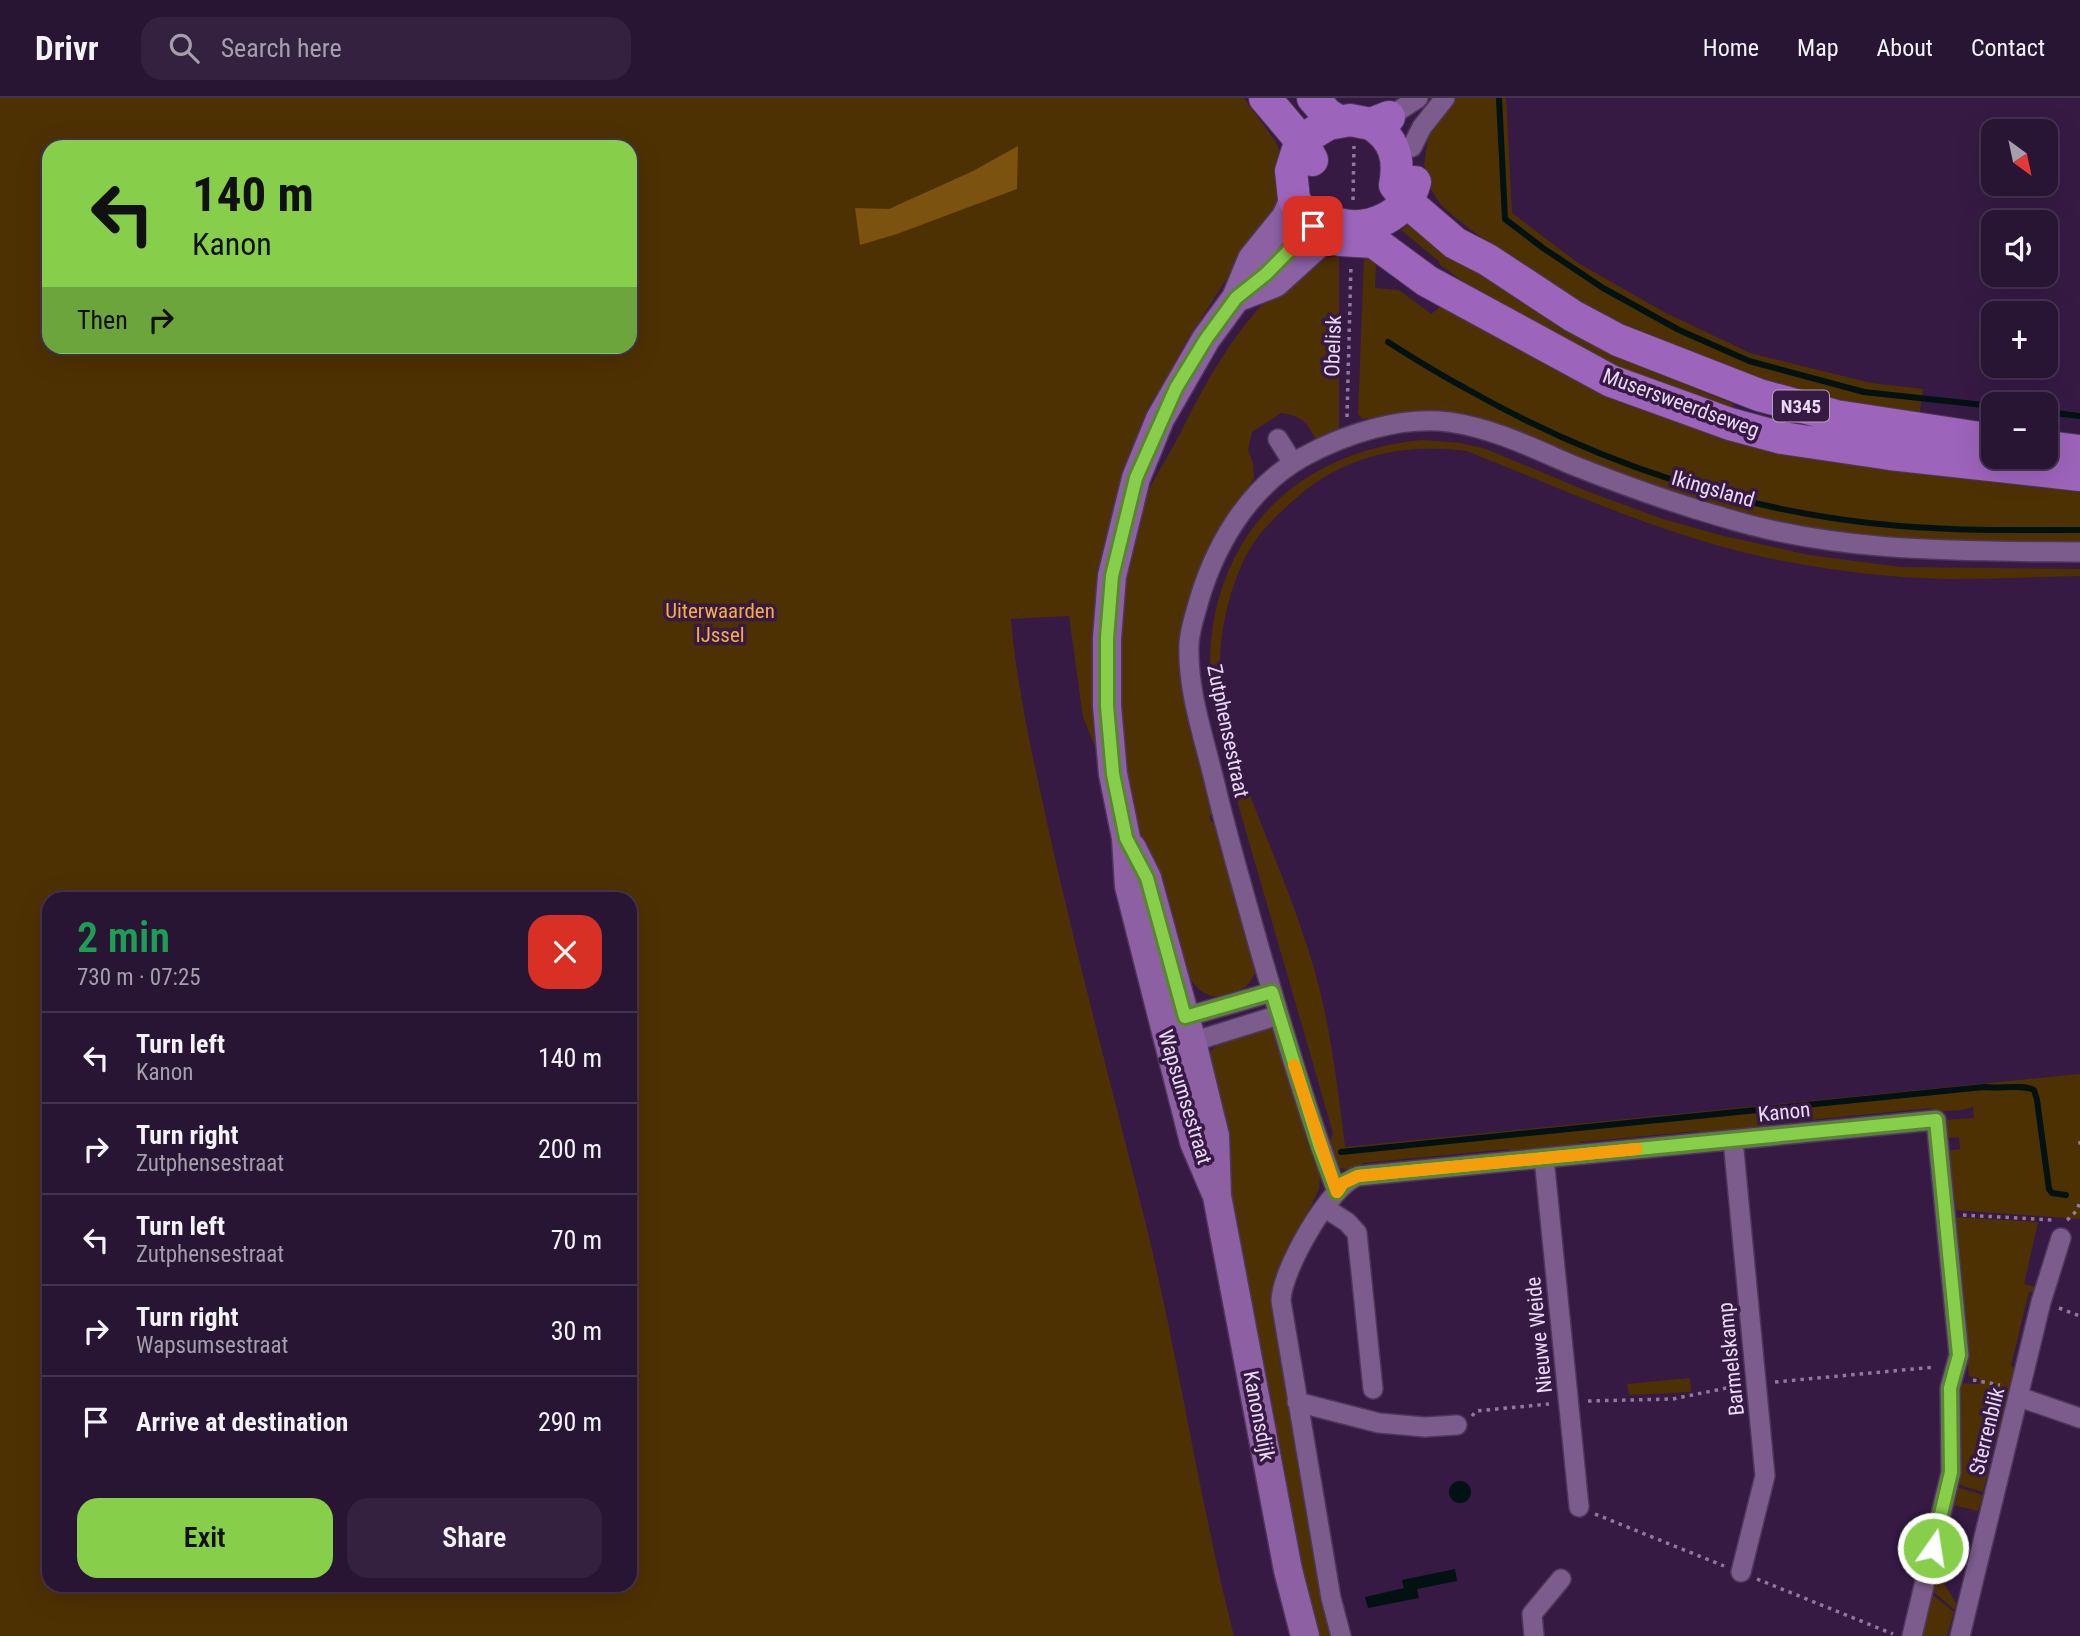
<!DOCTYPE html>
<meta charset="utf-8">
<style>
:root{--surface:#281433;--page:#34213f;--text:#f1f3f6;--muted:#a59eac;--line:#44334e;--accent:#87cf4a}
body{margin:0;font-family:"Roboto Condensed",sans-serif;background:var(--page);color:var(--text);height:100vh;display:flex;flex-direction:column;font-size:26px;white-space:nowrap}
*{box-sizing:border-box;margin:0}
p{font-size:23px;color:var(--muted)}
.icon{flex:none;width:38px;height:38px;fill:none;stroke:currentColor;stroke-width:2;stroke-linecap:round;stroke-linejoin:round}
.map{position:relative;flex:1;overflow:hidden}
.sheet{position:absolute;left:42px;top:794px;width:595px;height:700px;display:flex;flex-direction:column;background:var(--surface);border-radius:21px;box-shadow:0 7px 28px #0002,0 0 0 2px var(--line)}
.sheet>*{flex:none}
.top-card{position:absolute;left:42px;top:42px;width:595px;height:214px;border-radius:21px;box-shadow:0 7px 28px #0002,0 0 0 2px var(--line);background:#87cf4a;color:#111;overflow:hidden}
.needle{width:46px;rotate:147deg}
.controls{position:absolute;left:1981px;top:21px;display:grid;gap:14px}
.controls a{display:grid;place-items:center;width:77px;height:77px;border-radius:14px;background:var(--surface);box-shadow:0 7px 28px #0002,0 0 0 2px var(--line);font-size:35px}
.pin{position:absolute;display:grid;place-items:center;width:60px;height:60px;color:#fff;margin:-30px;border-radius:14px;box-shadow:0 4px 10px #0006}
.me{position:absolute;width:77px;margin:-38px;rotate:13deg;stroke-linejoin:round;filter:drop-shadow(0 0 5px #0008)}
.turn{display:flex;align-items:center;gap:24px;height:147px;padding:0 35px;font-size:32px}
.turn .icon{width:91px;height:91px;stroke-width:2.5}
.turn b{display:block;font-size:49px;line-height:60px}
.then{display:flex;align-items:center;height:66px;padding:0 35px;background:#0003;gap:14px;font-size:26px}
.round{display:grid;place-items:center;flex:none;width:74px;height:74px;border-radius:21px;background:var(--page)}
.head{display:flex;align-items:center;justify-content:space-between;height:119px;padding:0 35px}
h1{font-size:42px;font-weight:600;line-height:52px;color:#1e9e55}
.button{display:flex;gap:14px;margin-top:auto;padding:14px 35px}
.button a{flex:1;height:80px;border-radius:21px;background:var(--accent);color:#111;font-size:28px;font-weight:600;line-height:80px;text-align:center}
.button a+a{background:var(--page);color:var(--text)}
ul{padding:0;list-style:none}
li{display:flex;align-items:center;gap:21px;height:91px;padding:0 35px;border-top:2px solid var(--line)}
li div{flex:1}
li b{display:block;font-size:26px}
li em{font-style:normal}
header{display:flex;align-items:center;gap:42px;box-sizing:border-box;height:98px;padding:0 35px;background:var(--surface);border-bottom:2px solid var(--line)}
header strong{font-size:33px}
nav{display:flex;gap:38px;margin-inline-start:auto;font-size:24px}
.search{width:490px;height:63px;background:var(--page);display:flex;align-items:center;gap:18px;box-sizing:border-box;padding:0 24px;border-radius:21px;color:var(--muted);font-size:26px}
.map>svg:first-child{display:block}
.green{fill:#4e3103;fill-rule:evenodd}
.forest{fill:#7b520e}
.water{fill:#021212}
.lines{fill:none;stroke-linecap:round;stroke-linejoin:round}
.stream{stroke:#021212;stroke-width:6}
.street-casing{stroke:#4e365a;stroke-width:22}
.secondary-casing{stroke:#4e365a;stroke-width:31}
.primary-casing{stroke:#4e365a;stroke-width:34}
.path{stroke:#90799c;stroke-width:3.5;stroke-dasharray:3.5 5;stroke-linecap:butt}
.street{stroke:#7b5c8c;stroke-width:19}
.secondary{stroke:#8c60a3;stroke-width:28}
.primary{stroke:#9d64bb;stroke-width:32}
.route-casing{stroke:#588730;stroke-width:18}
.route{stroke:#87cf4a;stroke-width:12}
.slow{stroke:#f59e0b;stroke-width:12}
.labels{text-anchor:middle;stroke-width:7;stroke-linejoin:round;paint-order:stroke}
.shield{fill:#361a44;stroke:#b4a0bf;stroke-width:2}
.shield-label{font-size:19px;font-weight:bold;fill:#ead9f4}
.street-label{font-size:21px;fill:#ead9f4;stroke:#361a44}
.park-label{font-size:21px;fill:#f8ae3f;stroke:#361a44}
</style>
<header>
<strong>Drivr</strong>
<div class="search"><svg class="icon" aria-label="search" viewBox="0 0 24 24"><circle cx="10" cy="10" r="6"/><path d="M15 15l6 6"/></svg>Search here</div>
<nav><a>Home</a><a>Map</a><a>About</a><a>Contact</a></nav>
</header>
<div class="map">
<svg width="2080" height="1538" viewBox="0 0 2080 1538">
<rect width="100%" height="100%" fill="#361a44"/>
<path class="green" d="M 0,0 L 1244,0 L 1276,44 L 1281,56 L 1281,103 L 1222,188 L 1183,249 L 1149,316 L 1120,391 L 1101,470 L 1094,532 L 1093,598 L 1098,656 L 1083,619 L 1069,518 L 1011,521 C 1017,593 1034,663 1049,734 C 1079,868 1115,1001 1148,1135 C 1180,1268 1200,1405 1234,1538 L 0,1538 ZM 49,49 L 630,49 L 630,248 L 49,248 ZM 49,802 L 630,802 L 630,1488 L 49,1488 Z
M 1454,0 L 1506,0 L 1512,115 L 1578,165 L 1664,214 L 1750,255 L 1871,285 L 1923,291 L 1918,327 L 1669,255 L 1518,168 L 1452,117 L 1441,107 L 1429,88 L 1424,66 L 1429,36 Z
M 1414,121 L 1595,245 L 1652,273 L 1734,306 L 1731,313 L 1614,269 L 1486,200 L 1439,166 L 1440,164 L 1401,132 Z
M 1326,155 L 1327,160 L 1339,158 L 1339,330 L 1335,335 L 1317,344 C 1308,325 1303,318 1281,315 L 1252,334 L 1248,352 L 1253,365 L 1254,380 L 1249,388 L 1248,397 L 1190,509 L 1215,715 L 1209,718 L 1211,724 L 1217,723 L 1258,864 C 1254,882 1248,891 1229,897 C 1207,903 1195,891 1185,872 C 1171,843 1163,812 1153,782 C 1147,760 1138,738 1133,716 C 1113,628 1112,510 1137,423 C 1146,389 1169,359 1184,328 C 1210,276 1242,220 1288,182 C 1300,172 1313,164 1326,155 Z
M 1364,160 L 1376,164 L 1375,190 L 1399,192 L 1431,216 L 1445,205 L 1617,298 L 2080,382 L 2080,446 L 1899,444 L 1772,425 L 1670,397 L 1521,336 L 1370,325 L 1368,320 L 1362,321 L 1358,316 Z
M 1422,342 L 1461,345 L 1486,351 L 1589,394 L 1663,421 L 1720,437 L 1809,457 L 1901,469 L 2080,471 L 2080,478 C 2036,479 1991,481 1947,481 C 1893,480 1836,473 1783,463 C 1673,442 1570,394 1467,353 C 1405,344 1342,358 1295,401 C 1278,416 1260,433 1249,452 C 1220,506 1213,573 1226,633 C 1230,653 1241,673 1248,692 C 1268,745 1291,797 1308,851 C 1329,915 1337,982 1345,1049 L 2080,976 L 2080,1121 L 1953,1112 L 1947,1053 L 1960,1051 L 1959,1039 L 1946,1040 L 1944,1022 L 1974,1020 L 1973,1009 L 1961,1012 L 1937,1014 L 1932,1010 L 1768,1026 L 1762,1033 L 1705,1038 L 1698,1033 L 1581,1044 L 1575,1051 L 1515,1056 L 1508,1051 L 1363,1065 L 1356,1072 L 1336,1070 L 1327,1051 L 1333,1035 L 1217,633 C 1185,482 1264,357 1422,342 Z
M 1271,927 L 1280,938 L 1320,1077 L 1319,1091 L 1278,1179 L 1334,1538 L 1320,1538 L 1306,1493 L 1285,1373 L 1238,1153 L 1209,955 L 1223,941 Z
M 1954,1119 L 2038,1124 L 2024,1186 L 2038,1190 L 2037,1195 L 2029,1194 L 2011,1268 L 2015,1270 L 2002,1326 L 2003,1335 L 1996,1339 L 1983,1394 L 1954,1385 L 1959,1285 L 1979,1286 L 1980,1281 L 1969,1278 Z
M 1690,1280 L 1691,1294 L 1629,1297 L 1627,1286 Z
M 1953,1388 L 1983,1397 L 1978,1413 L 1949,1406 Z
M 1931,1481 L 1943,1484 L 1956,1505 L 1955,1512 L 1929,1490 Z
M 1928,1493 L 1954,1514 L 1947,1538 L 1924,1538 L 1922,1535 Z"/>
<path class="forest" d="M 1018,48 L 1017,91 L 897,136 L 860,147 L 855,110 L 889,111 L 973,73 Z"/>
<path class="water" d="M1449 1394a11 11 0 1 1 22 0a11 11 0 1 1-22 0Z
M 1455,1471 L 1457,1483 L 1417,1491 L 1419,1500 L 1368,1510 L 1365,1499 L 1404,1490 L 1402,1482 Z"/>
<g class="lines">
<path class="stream" d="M 1499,0 L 1505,121 L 1543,150 L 1603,190 L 1679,232 L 1749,263 L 1864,294 L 1993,308
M 1388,244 C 1413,260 1439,276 1465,290 C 1597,365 1748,416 1900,428 C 1960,433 2020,432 2080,432
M 2046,314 L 2080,318
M 1341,1054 L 1984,989 C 1998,991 2023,986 2034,992 L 2037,1002 L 2049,1091 L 2052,1095 L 2066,1097"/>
<g class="street-casing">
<path id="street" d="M 1389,19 L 1418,0
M 1412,49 L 1422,29 L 1445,0
M 1278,341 L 1293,365
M 1177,927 L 1185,919 L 1272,894
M 1182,941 L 1192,944 L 1279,917
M 1733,1042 L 1765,1378 L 1741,1474
M 1544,1060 L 1579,1409
M 1337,1094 C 1307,1014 1283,931 1259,849 C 1244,795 1228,741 1215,686 C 1204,639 1187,593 1189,545 C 1190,534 1193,523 1196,513 C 1212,452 1246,391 1303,359 C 1345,336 1400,318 1449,324 C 1492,330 1531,349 1570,366 C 1620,386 1670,404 1722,419 C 1837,455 1960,453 2080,454
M 1325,1110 L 1347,1124 L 1357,1135 L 1373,1291
M 2019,1299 L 2080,1320
M 1297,1304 L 1379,1325 L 1425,1329 L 1457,1327
M 1341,1538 L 1331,1500 L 1281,1203 C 1281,1173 1330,1087 1358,1078 L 1936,1022 L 1959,1257 L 1950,1290 L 1951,1374 L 1912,1538
M 1534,1538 L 1532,1516 L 1561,1481
M 1960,1538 L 2041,1204 L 2061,1140"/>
</g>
<g class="secondary-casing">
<path id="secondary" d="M 1236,200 L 1275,185 L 1320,144 L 1332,140
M 1132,750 L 1147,780 L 1192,944 L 1215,1038 L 1217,1098 L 1288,1472 L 1305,1538
M 1217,1098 L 1194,1044 L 1129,788 L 1126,740 L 1113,676 L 1107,608 L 1107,540 L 1112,478 L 1136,380 L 1160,321 L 1206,241 L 1236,200 L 1252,161 L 1286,119 L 1294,101"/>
</g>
<g class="primary-casing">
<path id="primary" d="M 1265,0 L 1303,45 L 1312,62
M 1313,0 L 1327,16 L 1338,23
M 1389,19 L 1371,26 L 1350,22 L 1328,26 L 1310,37 L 1297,54 L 1291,73 L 1294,101 L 1305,120 L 1322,135 L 1340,142 L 1374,144 L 1427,183 L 1611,283 L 1730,326 L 1782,340 L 1890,356 L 2080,377
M 1371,26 C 1395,41 1400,61 1395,87 L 1413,109 L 1455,145 L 1488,162 L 1573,218 L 1618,242 L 1759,297 L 1836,318 L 1993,342
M 1338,126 C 1370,134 1406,118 1415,84
M 2046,349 L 2080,353"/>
</g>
<path class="path" d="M 1353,102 L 1354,48
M 1347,319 L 1351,166
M 2080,1043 L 2080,1050
M 1963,1117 L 2053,1122
M 2067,1122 C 2075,1116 2079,1110 2080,1101
M 2059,1210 L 2080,1218
M 1973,1282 L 2000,1287
M 1775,1284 L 1935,1269
M 1588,1303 L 1673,1301 L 1736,1288
M 1472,1318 L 1476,1313 L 1549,1306
M 1595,1416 L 1724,1468
M 1757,1481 L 1893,1536"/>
<use href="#street" class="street"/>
<use href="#secondary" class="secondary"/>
<use href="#primary" class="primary"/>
</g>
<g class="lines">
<g class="route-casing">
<path id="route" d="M 1313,128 L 1266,176 L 1236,200 L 1206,241 L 1176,290 L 1136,380 L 1112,478 L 1107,540 L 1107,608 L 1113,676 L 1126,740 L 1147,780 L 1185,919 L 1272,894 L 1320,1049 L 1337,1094 L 1343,1085 L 1358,1078 L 1936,1022 L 1959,1257 L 1950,1290 L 1951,1374 L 1933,1450"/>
</g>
<use href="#route" class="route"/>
<path class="slow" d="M 1294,967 L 1337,1094 L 1343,1085 L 1358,1078 L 1637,1051"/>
</g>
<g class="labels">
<rect class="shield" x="1773" y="292.5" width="56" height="31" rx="5"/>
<g class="shield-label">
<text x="1801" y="315">N345</text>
</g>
<g class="street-label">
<text transform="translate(1333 248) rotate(-88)" y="7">Obelisk</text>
<text transform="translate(1681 305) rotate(20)" y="7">Musersweerdseweg</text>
<text transform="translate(1713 391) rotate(16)" y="7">Ikingsland</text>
<text transform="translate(1228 633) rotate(78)" y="7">Zutphensestraat</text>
<text transform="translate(1185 999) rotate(73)" y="7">Wapsumsestraat</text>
<text transform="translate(1784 1014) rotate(-6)" y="7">Kanon</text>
<text transform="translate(1539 1237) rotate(-96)" y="7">Nieuwe Weide</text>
<text transform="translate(1731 1261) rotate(-96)" y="7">Barmelskamp</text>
<text transform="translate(1259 1318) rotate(79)" y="7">Kanonsdijk</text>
<text transform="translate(1987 1333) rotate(-76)" y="7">Sterrenblik</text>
</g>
<g class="park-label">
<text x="720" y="520">Uiterwaarden<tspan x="720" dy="24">IJssel</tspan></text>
</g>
</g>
</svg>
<div class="controls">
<a><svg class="needle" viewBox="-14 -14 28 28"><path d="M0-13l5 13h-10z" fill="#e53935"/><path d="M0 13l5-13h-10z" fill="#a59eac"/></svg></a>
<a><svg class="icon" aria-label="sound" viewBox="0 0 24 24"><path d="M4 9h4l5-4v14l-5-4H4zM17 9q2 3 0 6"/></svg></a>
<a>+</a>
<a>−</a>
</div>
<div class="pin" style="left:1313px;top:128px;background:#d93025"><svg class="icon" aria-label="arrive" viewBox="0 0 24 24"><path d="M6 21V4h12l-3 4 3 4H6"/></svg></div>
<svg class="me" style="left:1933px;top:1450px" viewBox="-20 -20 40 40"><circle r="17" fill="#87cf4a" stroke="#fff" stroke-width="3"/><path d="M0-11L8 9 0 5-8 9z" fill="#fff"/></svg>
<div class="top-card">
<div class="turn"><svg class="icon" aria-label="left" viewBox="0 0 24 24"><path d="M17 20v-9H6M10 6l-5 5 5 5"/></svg><div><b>140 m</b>Kanon</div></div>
<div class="then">Then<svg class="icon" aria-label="right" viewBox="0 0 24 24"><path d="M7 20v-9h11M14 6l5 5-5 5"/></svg></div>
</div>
<section class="sheet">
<div class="head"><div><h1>2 min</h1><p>730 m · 07:25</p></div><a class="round" style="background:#d93025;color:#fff"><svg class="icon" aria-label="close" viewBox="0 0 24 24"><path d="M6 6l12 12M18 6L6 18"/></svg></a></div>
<ul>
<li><svg class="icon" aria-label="left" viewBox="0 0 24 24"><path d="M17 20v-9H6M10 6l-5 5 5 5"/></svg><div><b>Turn left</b><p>Kanon</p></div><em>140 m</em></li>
<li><svg class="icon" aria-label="right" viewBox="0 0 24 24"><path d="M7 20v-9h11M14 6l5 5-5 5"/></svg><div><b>Turn right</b><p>Zutphensestraat</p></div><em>200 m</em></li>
<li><svg class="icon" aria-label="left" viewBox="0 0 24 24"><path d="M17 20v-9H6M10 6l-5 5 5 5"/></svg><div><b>Turn left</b><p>Zutphensestraat</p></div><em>70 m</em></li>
<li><svg class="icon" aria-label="right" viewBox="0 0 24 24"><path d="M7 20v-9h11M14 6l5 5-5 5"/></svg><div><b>Turn right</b><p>Wapsumsestraat</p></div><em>30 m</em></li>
<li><svg class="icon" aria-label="arrive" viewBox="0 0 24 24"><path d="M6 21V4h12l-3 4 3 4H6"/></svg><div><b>Arrive at destination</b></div><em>290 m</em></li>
</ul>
<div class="button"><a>Exit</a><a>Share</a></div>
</section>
</div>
